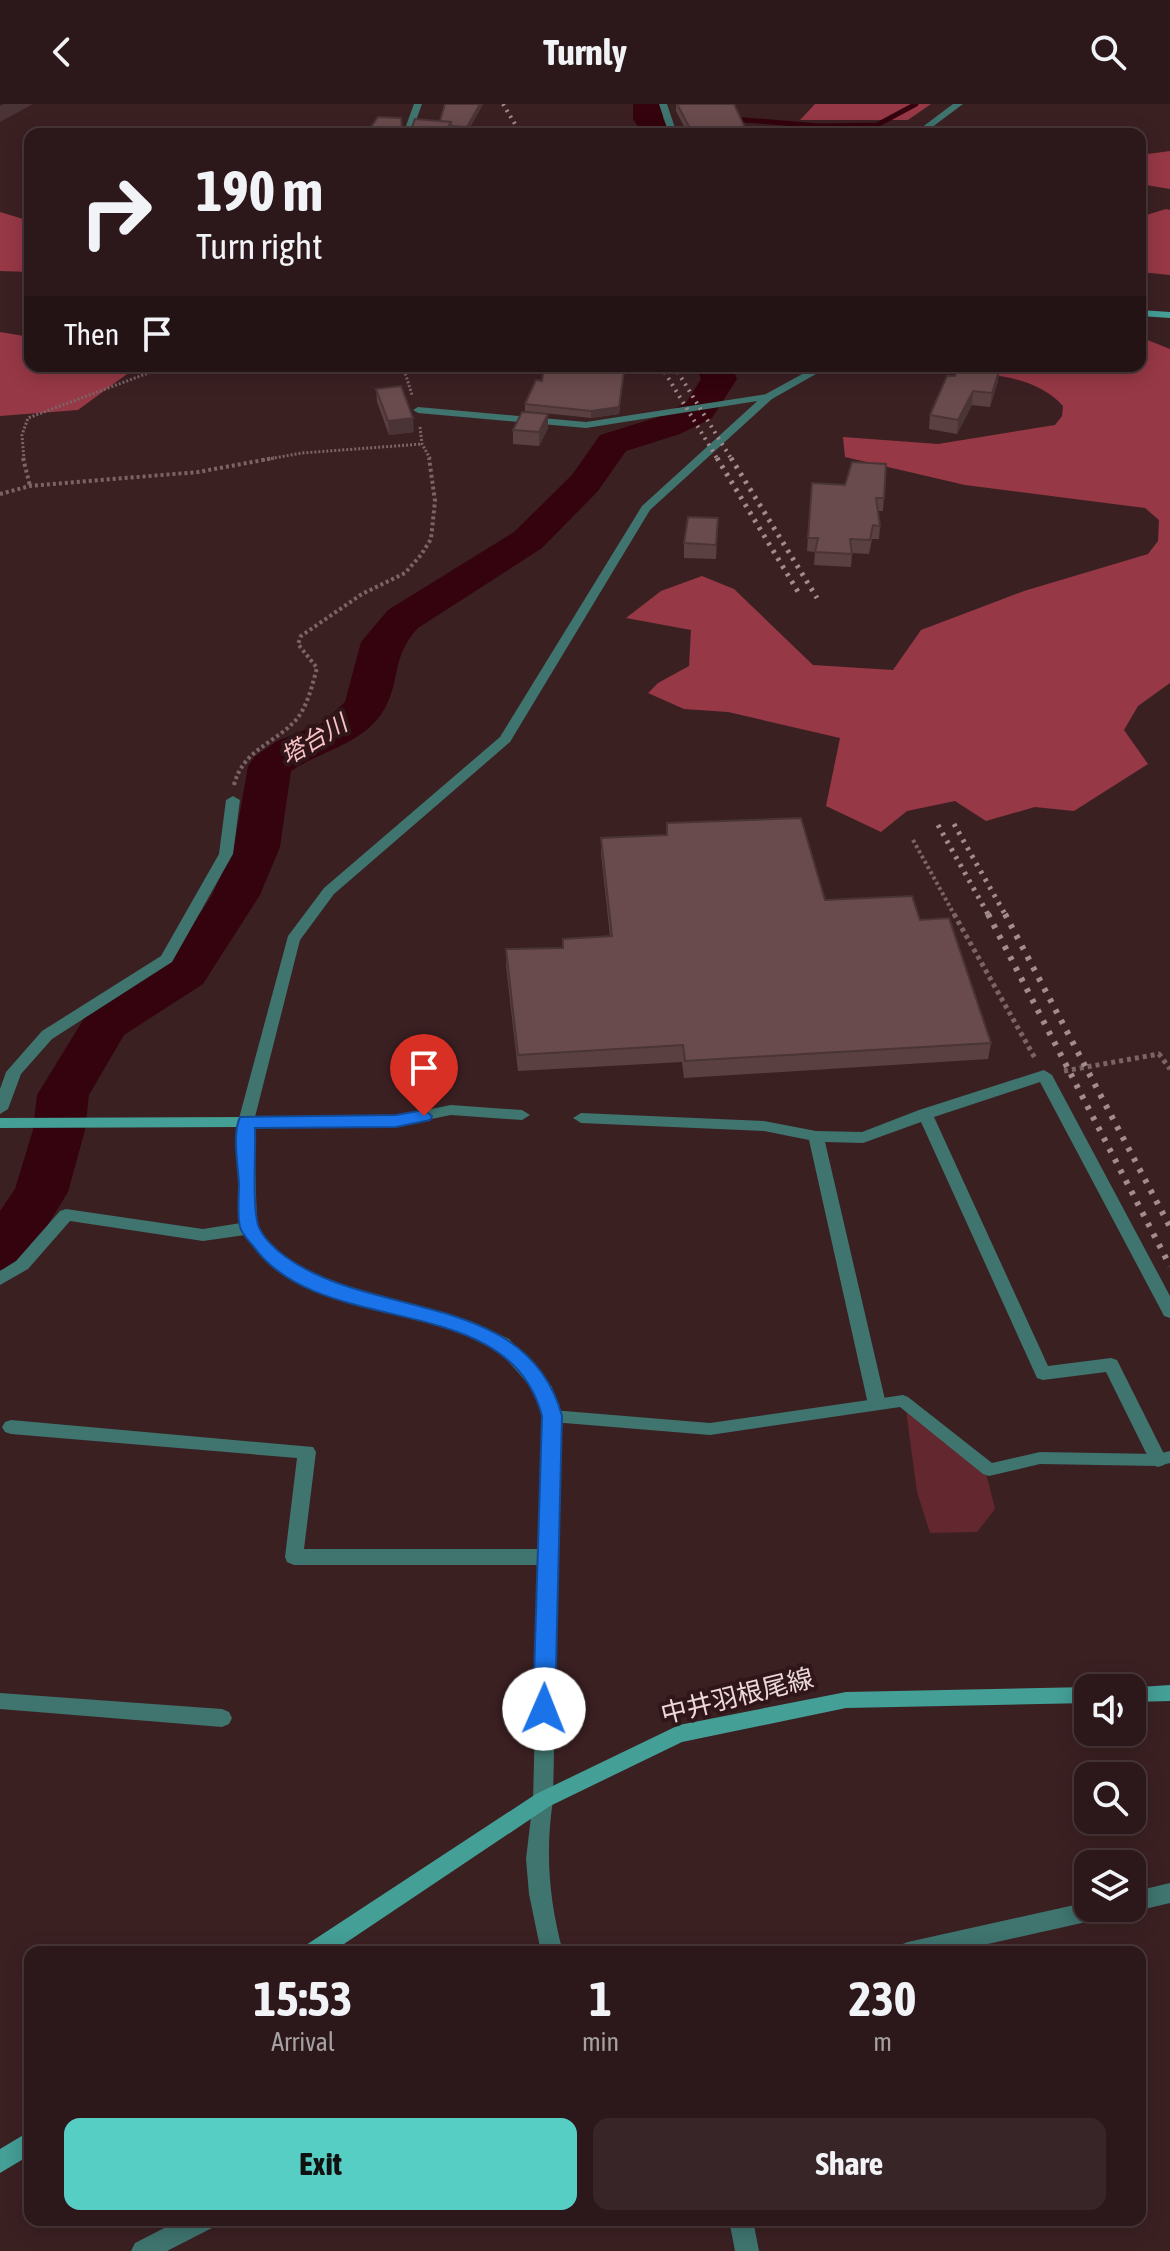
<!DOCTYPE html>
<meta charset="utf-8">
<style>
:root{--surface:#2c181a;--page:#382527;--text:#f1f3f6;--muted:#a6a0a2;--line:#483739;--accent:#56cec3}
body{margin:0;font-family:"Asap Condensed","Noto Sans JP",sans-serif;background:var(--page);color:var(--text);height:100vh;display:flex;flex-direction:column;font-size:30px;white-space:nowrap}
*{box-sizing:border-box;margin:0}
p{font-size:26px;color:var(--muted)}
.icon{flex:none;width:44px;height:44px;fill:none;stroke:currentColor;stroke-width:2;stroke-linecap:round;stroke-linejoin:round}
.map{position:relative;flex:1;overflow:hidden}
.details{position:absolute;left:24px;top:1842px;width:1122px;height:280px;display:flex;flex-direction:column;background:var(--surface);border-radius:16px;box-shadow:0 4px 20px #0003,0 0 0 2px var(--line)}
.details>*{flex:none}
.guide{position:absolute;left:24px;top:24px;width:1122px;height:244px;border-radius:16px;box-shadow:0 4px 20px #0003,0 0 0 2px var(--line);background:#2c181a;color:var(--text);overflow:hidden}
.controls{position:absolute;left:1074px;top:1570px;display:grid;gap:16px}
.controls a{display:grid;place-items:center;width:72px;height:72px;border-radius:16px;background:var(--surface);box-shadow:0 4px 20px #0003,0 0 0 2px var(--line);font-size:40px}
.pin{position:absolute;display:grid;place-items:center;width:68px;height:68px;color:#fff;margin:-82px -34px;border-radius:50% 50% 50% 0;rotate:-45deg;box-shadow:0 0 8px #0007}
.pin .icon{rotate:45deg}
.me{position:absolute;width:88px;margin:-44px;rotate:1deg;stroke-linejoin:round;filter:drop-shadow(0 0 6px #0008)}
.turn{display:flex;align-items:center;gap:28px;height:168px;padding:0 40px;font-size:36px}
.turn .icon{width:104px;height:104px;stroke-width:2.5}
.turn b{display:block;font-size:56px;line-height:68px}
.then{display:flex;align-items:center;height:76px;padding:0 40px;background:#0003;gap:16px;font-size:30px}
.eta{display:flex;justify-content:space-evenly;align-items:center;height:136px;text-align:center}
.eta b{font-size:48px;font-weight:700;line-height:56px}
.cta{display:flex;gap:16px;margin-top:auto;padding:16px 40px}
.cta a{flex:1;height:92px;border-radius:16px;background:var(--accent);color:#111;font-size:32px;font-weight:700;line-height:92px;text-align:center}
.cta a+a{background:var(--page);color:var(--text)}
header{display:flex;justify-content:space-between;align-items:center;height:104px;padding:0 40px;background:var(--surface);font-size:36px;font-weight:700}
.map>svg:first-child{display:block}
.green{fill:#63272f}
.forest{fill:#973846}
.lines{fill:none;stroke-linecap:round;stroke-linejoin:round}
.stream{stroke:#34030d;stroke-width:5}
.river{fill:#34030d;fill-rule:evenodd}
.path-far2{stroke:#7c6466;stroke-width:3;stroke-dasharray:2 2;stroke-linecap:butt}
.path-far1{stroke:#7c6466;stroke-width:4;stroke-dasharray:3 3;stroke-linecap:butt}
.path{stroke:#7c6466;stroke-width:5;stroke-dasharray:4 4;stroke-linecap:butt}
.lane{fill:#3f746f;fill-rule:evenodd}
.street{fill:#3f746f;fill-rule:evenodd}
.secondary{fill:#449f97;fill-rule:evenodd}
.rail-far2{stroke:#a28c8d;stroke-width:4;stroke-dasharray:2 5;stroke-linecap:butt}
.rail-far1{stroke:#a28c8d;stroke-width:5;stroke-dasharray:3 6;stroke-linecap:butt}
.rail{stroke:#a28c8d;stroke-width:6;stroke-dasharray:4 8;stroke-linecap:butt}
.wall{fill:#5b4042}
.shaded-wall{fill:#4a3436}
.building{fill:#6a4b4d;stroke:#4a3436;stroke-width:2}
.route{fill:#1a73e8;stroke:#114b97;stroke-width:2}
.labels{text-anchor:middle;stroke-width:8;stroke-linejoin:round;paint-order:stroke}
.water-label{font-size:24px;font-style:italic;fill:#f9c2c5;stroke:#301619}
.near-street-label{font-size:26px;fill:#ecd9da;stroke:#301619}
</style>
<header><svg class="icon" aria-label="back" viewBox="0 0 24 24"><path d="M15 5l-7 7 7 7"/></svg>Turnly<svg class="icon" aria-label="search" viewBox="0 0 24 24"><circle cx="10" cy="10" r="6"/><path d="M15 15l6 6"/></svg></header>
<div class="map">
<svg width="1170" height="2147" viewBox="0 0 1170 2147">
<rect width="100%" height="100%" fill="#3b2022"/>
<path class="green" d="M 906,1306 L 986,1369 L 995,1405 L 977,1428 L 930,1429 L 917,1388 Z"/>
<path class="forest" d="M 815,0 L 931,0 L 908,16 L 800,16 Z
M 1170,47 L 1170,85 L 1140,80 L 1140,51 Z
M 1166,105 L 1170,106 L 1170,171 L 1140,168 L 1140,113 Z
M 0,108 L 30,117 L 30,168 L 0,167 Z
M 0,228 L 30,233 L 30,262 L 138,262 L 78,306 L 0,312 Z
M 1140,233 L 1170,245 L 1170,579 L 1138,602 L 1124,626 L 1148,660 L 1074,707 L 1035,703 L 986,717 L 955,697 L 907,707 L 881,728 L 826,702 L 840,634 L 728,608 L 684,605 L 648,589 L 658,579 L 689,562 L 691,526 L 626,514 L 661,487 L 702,472 L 734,485 L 813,561 L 893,566 L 921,526 L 1024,487 L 1148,450 L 1158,437 L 1159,416 L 1145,404 L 965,381 L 845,353 L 843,333 L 938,340 L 1055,321 L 1062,312 L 1063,302 C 1036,272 989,269 950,268 C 927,267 923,272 901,262 L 1140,262 Z"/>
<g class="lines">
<path class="stream" d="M 648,15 L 658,15
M 733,15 L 819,22 L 877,21 L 916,0"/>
<path class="river" d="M 633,0 L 663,0 L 663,15 L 673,30 L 643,30 L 633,15 Z
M 696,262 L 732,262 L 737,275 L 712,314 L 680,330 L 626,347 L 598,387 L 542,444 L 418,524 C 391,553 401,575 385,604 C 365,640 322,646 291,667 L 280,743 L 260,791 L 203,880 L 124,931 L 89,991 L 85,1026 L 68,1088 L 25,1158 L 0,1166 L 0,1107 L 15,1085 L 33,1026 L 37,991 L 88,908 L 169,858 L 212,791 L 234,743 L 248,662 L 254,653 L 277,637 L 322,619 L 345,598 L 361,538 L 388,506 L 514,428 L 572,371 L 600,331 L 655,314 L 686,299 L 701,275 Z"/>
<path class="path-far2" d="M 403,262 L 412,291
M 420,323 L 422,340 L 431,356
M 24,356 L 22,331 L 28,314 L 167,262
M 263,356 L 302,349 L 422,340"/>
<path class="path-far1" d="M 23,354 L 30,382
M 0,390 L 30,382 L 198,368 L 274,354
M 234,681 C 243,646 272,641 295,617 C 307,604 312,582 317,564 L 298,540 L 301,532 L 362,490 L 405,469 L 421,451 L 431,435 L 435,397 L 429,354
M 913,736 L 955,812"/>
<path class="path" d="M 954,810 L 1036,956
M 1064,967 L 1159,950 L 1170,965"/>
<path class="lane" d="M 414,0 L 422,0 L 411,30 L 403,30 Z
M 768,290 L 773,293 L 771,295 L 586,324 L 418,309 L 413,306 L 418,303 L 586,318 Z
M 903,1291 L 908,1293 L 992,1359 L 1040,1348 L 1158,1350 L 1170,1347 L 1170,1359 L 1158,1362 L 1040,1360 L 989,1372 L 983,1370 L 900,1303 L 710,1331 L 552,1318 L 547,1316 L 544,1312 L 547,1308 L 552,1306 L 710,1319 Z"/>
<path class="street" d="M 659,0 L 667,0 L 677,30 L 669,30 Z
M 953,0 L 963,0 L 923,30 L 913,30 Z
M 817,262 L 830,262 L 772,295 L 650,406 L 510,638 L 334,790 L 300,836 L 255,1013 L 396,1012 L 451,1001 L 522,1006 L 530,1011 L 522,1016 L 451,1011 L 396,1022 L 254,1023 L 257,1123 L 275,1146 L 305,1168 L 345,1185 L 473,1218 L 509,1235 L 552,1283 L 561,1312 L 553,1696 C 545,1749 549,1796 563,1848 L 541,1848 L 529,1790 L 526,1755 L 533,1696 L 539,1461 L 294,1461 L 287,1458 L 285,1453 L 297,1354 L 11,1330 L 5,1328 L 2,1323 L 5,1318 L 11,1316 L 313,1343 L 316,1348 L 304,1445 L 540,1445 L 543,1312 L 538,1291 L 497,1245 L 468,1229 L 341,1196 L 293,1176 L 263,1154 L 245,1131 L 203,1137 L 70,1117 L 28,1165 L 0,1181 L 0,1167 L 16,1157 L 60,1107 L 66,1105 L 203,1125 L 241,1119 L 238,1018 L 288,832 L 324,784 L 500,633 L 642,402 L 764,291 Z
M 233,692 L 240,696 L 233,750 L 172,858 L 52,935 L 21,970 L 8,1005 L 0,1010 L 0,985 L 6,968 L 42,927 L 161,852 L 219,750 L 226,696 Z
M 1044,966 L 1052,971 L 1170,1192 L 1170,1214 L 1164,1212 L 1162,1208 L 1040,978 L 934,1013 L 1048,1262 L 1111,1254 L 1117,1256 L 1167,1356 L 1164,1361 L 1158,1363 L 1152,1361 L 1106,1268 L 1043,1276 L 1037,1274 L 921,1018 L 863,1039 L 825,1038 L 886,1300 L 883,1305 L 871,1305 L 868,1300 L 809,1036 L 764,1027 L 581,1019 L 573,1014 L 581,1009 L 764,1017 L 816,1027 L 862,1028 L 919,1006 Z
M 0,1589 L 222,1605 L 229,1608 L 232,1614 L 229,1620 L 222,1623 L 0,1605 Z
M 1170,1779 L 1170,1799 L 1132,1808 L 1125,1805 L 1132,1804 L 1132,1788 Z
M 1088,1798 L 1088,1804 L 1115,1804 L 1111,1811 L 1104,1814 L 952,1848 L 897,1848 L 900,1841 L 908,1838 Z
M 180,2116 L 216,2116 L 212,2124 L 167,2147 L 131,2147 L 135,2139 Z
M 729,2116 L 753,2116 L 759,2147 L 735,2147 Z"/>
<path class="secondary" d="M 1140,206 L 1170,208 L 1170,214 L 1140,212 Z
M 246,1013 L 254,1018 L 246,1023 L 0,1024 L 0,1014 Z
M 1170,1581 L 1170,1597 L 1132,1598 L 1132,1584 L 1125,1584 Z
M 1088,1583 L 1092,1584 L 1088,1584 L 1088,1599 L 846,1604 L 682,1638 L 550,1702 L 332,1848 L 303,1848 L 306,1841 L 536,1690 L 679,1621 L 846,1588 Z
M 30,2027 L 30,2051 L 0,2069 L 0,2045 Z"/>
<path class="rail-far2" d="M 503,0 L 521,30
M 661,262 L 718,356
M 674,262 L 732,356"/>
<path class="rail-far1" d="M 717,354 L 800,491
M 731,354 L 817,494
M 954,720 L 1006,812
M 938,721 L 989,812"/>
<path class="rail" d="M 988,810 L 1170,1162
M 1005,810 L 1170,1123"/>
</g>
<path class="wall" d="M 483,0 L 467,29 L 451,28 L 450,30 L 366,30 L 440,17 Z
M 676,0 L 748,30 L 688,30 L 676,7 Z
M 624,267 L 619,310 L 591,314 L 525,307 L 525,300 L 542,277 Z
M 947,272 L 998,277 L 990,303 L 972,301 L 957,330 L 929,325 L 930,311 Z
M 376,285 L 414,328 L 389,331 L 377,298 Z
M 548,310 L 548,324 L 539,342 L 513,340 L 513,326 Z
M 886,360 L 883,407 L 878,407 L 880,422 L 879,435 L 872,435 L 869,450 L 852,449 L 851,463 L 814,461 L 815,448 L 807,447 L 812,379 L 845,381 Z
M 718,414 L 716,455 L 684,454 L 684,439 Z
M 667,719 L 825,796 L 920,816 L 991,939 L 988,955 L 684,974 L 682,958 L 518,967 L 506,862 L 506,845 L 563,844 L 610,832 L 601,750 L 601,734 L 666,731 Z"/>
<path class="shaded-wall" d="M 4,0 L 33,0 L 0,18 L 0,2 Z
M 480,0 L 483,0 L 467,29 L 467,23 Z
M 451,18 L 451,28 L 450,30 L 444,30 Z
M 1000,264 L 998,277 L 990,303 L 992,289 Z
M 624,267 L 619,310 L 591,314 L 591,307 Z
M 973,287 L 972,301 L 957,330 L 958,316 Z
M 548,310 L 548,324 L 539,342 L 539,328 Z
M 413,314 L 414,328 L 389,331 L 388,317 Z"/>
<path class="building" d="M 445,0 L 480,0 L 467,23 L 451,22 L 451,18 L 440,17 Z
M 677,0 L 734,0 L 748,30 L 693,30 Z
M 378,13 L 401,14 L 402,23 L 412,23 L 415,15 L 451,18 L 444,30 L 366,30 Z
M 958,262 L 985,262 L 1000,264 L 992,289 L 973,287 L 958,316 L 930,311 L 947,272 L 955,272 Z
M 544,264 L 624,267 L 619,303 L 591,307 L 525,300 L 536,276 L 542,277 Z
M 401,282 L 413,314 L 388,317 L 376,285 Z
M 522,308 L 548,310 L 539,328 L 513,326 Z
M 852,358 L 886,360 L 884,394 L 876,394 L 880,422 L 873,421 L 870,436 L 850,435 L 852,450 L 815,448 L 818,434 L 808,434 L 812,379 L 845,381 Z
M 688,413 L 718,414 L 716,441 L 684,439 Z
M 801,714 L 825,796 L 912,792 L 920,816 L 949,814 L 991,939 L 685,957 L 683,941 L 518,951 L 506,845 L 563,844 L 563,835 L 612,832 L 601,734 L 667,731 L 667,719 Z"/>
<path class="route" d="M 424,1006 L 432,1012 L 430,1016 L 396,1023 L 255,1024 C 256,1049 252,1099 258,1121 C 262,1133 276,1146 286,1153 C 373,1216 528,1186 562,1312 L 555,1605 L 552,1612 L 544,1615 L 536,1612 L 533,1605 L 542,1312 C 509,1184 322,1236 254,1143 C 249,1137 242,1130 240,1123 C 237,1110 239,1093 239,1080 C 238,1061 232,1030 240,1013 L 396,1011 Z"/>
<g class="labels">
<g class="water-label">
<text transform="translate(314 636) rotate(-31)" y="8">塔台川</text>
</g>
<g class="near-street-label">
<text transform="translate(737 1592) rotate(-14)" y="9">中井羽根尾線</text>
</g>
</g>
</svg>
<div class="controls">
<a><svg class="icon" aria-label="sound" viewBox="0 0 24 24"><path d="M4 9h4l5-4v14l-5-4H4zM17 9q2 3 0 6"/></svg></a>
<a><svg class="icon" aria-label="search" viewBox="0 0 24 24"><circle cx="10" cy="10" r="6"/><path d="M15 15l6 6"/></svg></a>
<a><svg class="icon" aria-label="layers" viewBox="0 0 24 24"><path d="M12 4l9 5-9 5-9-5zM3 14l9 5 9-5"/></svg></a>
</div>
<div class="pin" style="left:424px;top:1012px;background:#d93025"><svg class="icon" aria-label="arrive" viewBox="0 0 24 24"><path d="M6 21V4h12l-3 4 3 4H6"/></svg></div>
<svg class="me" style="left:544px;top:1605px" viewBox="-20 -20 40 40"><circle r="19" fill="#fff"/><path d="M0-13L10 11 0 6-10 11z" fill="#1a73e8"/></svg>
<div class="guide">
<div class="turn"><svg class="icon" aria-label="right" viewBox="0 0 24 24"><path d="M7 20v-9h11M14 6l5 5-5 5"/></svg><div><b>190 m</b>Turn right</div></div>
<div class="then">Then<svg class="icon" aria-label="arrive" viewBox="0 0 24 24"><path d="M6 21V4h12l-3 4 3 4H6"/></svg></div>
</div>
<section class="details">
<div class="eta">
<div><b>15:53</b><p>Arrival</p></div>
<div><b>1</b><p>min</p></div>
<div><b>230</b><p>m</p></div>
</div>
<div class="cta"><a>Exit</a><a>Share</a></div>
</section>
</div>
